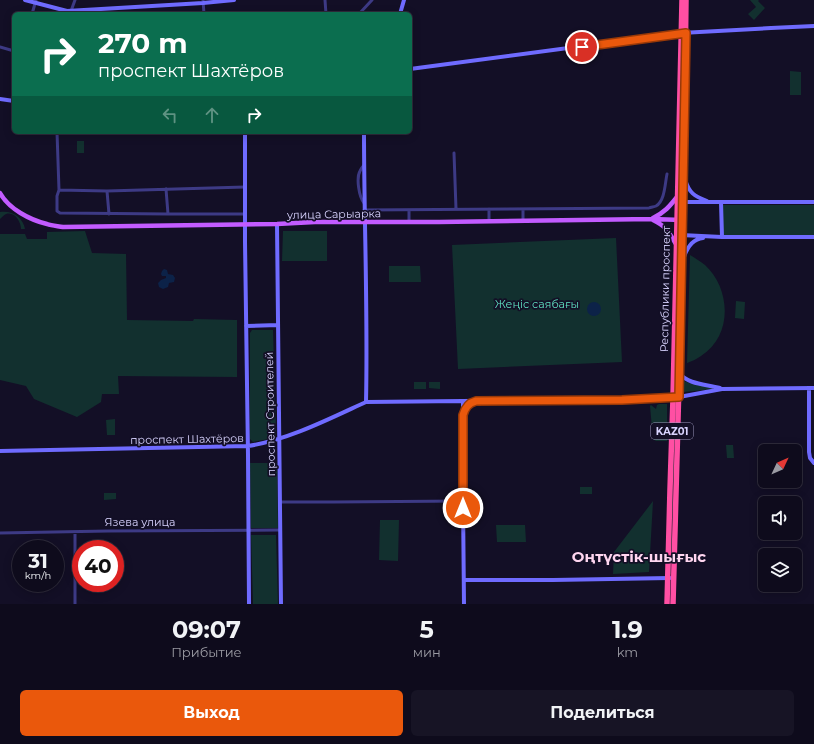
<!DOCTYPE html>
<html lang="ru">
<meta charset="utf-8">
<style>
:root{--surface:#0e0b1c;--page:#171425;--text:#f1f3f6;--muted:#9b9ba3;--line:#2e2b3b;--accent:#ea580c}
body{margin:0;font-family:Montserrat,sans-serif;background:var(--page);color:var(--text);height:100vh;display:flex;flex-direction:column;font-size:15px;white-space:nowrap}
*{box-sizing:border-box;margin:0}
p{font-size:13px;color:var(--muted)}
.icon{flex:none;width:22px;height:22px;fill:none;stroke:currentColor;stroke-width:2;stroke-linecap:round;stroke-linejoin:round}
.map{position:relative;height:604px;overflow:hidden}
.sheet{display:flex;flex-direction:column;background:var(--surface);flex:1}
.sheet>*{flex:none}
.guide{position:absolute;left:12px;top:12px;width:400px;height:122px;border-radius:6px;box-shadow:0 2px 10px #0003,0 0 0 1px var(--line);background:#0b6e4f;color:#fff;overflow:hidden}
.needle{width:26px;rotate:46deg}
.controls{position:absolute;left:758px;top:444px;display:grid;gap:8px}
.controls a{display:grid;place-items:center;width:44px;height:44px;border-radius:6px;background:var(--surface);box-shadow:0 2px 10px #0003,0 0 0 1px var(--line);font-size:20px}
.speed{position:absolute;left:12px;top:540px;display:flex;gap:8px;font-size:20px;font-weight:700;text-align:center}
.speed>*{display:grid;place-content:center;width:52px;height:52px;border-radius:50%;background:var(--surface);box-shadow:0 2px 10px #0003,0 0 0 1px var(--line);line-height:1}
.speed small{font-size:10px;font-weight:400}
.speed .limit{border:6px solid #d22;background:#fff;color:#111}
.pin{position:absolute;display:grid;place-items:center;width:34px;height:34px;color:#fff;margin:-17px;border:2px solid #fff;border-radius:50%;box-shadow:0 1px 4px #0007}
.me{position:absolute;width:44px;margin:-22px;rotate:0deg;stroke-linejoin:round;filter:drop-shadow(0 0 3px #0008)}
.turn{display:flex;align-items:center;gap:14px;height:84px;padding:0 20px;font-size:18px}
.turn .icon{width:52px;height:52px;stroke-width:2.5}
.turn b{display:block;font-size:28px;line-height:34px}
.lanes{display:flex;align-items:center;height:38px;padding:0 20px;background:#0003;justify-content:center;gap:20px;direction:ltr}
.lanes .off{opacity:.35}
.eta{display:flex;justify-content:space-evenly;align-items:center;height:68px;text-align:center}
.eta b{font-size:24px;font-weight:700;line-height:28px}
.button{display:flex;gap:8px;margin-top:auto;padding:8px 20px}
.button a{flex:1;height:46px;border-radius:6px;background:var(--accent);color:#fff;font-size:16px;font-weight:700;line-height:46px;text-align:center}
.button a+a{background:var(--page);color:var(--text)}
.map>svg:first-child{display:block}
.green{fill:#12302f}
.water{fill:#0c2248}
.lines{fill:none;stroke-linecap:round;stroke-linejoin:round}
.street{stroke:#3d3a85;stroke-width:3}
.secondary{stroke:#6f6bff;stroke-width:4}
.primary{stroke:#c25bff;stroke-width:4.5}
.highway{stroke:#ff4fa3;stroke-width:5.5}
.route-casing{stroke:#983908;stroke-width:10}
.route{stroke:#ea580c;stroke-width:7}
.labels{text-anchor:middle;stroke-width:3.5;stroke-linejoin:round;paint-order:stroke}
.shield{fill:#130f26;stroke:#9e99be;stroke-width:1}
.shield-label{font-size:10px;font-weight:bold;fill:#d9d4ff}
.street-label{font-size:11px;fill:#d9d4ff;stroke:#130f26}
.park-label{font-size:11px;fill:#5fe0c0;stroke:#130f26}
.district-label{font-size:15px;font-weight:bold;fill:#ffd6f0;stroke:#130f26}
</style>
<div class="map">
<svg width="814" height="604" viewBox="0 0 814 604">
<rect width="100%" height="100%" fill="#130f26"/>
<path class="green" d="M 750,0 L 759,0 L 758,1 L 765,8 L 754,20 L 748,14 L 756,7 Z
M 790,71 L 801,72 L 801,95 L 790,95 Z
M 77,141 L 84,141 L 84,153 L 77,153 Z
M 723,205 L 814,205 L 814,235 L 722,235 Z
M 0,212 C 12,210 23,217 25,229 L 21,229 C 21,222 15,211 6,214 C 4,215 1,218 0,219 Z
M 85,231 L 92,253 L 126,254 L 127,320 L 193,321 L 194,319 L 237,320 L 237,377 L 118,376 L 119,394 L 102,394 L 101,402 L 77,417 L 34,399 L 26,386 L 0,380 L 0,234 L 25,234 L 27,239 L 47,239 L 47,232 Z
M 283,231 L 327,231 L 327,261 L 282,261 Z
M 616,238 L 622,362 L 458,369 L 452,245 Z
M 690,255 C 695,258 700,261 705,265 C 731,289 733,336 701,356 C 697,359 692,361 687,363 Z
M 389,266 L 420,266 L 421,282 L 389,282 Z
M 736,301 L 745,302 L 744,319 L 735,318 Z
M 252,330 L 273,330 L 276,433 L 276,435 L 274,438 L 253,442 L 250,439 L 250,333 Z
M 684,381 L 692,384 L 712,387 L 713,389 L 684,392 Z
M 414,382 L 426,382 L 426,389 L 414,389 Z
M 429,382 L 440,382 L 440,389 L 429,388 Z
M 659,404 L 667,404 L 667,441 L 656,441 L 653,439 L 650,406 L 651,405 L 656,409 L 657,405 Z
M 674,406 L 676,406 L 671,574 L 670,574 Z
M 115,419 L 115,435 L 107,435 L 106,420 Z
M 726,445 L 733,445 L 734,458 L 727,458 Z
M 250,463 L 277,463 L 278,528 L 251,528 Z
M 580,487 L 592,487 L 592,494 L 580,494 Z
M 104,493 L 116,493 L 116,499 L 104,500 Z
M 653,501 L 649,572 L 613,574 L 614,552 Z
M 380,520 L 399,520 L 398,561 L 379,560 Z
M 496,525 L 525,525 L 526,542 L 497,542 Z
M 251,535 L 276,535 L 278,604 L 253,604 Z"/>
<path class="water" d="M 164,269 L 167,270 L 168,274 L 173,275 L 175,278 L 174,282 L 169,283 L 168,287 L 163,289 L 159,287 L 158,283 L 161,280 L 166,278 L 166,276 L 162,276 L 161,274 L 162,271 Z
M587 309a7 7 0 1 1 14 0a7 7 0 1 1-14 0Z"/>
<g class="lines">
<path class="street" d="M 203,0 L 204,14
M 325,0 L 326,14
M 71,11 L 75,0
M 32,14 L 36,0
M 359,14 L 372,0
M 0,47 L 14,51
M 57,132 L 59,190 L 107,191 L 245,187
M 454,153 L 456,209
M 364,165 C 362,167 361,169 360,171 C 356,178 359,197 364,203
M 166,189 L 168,214 L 245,214
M 59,190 L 57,196 L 57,211 L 60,213 L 168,214
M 107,191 L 109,214
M 489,209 L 489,221
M 523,209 L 523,221
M 364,210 L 649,208 C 651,207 654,207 656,206 C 665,201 665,183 667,174
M 409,210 L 409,222
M 280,502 L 334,502 L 463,501
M 75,532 L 75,604
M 0,533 L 108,531 L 280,530"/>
<path class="secondary" d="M 25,0 L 67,11 L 203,3 L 234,0
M 400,14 L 404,0
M 410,69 L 681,33 L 771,28 L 814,26
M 0,99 L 14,101
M 245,132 L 245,242 L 248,455 L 249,604
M 364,132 C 364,222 368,312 366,402
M 685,179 C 689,193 694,196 707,201
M 682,202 L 814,202
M 721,202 L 722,237
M 277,224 L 281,604
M 681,235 L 722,237 L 814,237
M 684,257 C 687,248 693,239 703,238
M 246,326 L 278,325
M 679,373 C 689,385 706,384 720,388
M 809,388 L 809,452 L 810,458 L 814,463
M 463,401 L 463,501 L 464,604
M 464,413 C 465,408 468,404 473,402
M 0,451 L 248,446 C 288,440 329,419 366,402 L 648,399 L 679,397 L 722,389 L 814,388
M 464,580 L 553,580 L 670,578"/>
<path class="primary" d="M 0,193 C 9,209 30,220 47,224 C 52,226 58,226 63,227 L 277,224 L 315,222 L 439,222 L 652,219 L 682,220
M 653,218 C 665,212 669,207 677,197
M 653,220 C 667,227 668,231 676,244"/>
<path class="highway" d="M 667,604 L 670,489 L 673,398 L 682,0
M 673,604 L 683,236 L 686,0"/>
</g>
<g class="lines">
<g class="route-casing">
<path id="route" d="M 463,508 L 463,415 C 465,408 468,403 476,401 L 622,400 L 679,397 L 686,33 L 582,47"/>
</g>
<use href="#route" class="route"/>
</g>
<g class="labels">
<rect class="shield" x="651" y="423" width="42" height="16" rx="3"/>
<g class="shield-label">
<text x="672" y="435">KАZ01</text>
</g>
<g class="street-label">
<text transform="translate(334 214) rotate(-1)" y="4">улица Сарыарка</text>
<text transform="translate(665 289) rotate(-89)" y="4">Республики проспект</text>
<text transform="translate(270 414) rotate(-91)" y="4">проспект Строителей</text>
<text transform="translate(187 439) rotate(-1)" y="4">проспект Шахтёров</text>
<text x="140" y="526">Язева улица</text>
</g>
<g class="park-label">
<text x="537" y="308">Жеңіс саябағы</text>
</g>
<g class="district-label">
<text x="639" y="562">Оңтүстік-шығыс</text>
</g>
</g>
</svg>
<div class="controls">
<a><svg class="needle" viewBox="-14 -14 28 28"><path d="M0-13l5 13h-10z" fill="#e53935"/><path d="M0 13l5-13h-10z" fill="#9b9ba3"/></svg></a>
<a><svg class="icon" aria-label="sound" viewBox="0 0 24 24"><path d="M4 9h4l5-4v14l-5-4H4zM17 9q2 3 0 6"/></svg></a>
<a><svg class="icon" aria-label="layers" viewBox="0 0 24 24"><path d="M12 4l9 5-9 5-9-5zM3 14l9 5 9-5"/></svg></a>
</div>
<div class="speed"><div>31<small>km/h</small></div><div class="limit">40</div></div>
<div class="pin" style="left:582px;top:47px;background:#d93025"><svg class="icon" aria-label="arrive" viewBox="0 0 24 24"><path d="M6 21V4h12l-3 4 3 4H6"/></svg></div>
<svg class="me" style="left:463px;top:508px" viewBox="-20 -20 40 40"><circle r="17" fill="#ea580c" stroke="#fff" stroke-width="3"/><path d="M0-11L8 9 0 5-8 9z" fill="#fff"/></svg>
<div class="guide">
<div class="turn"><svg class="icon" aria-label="right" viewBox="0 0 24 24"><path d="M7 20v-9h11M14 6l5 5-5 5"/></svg><div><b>270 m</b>проспект Шахтёров</div></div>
<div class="lanes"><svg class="icon off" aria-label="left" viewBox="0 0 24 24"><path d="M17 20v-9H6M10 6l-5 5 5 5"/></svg><svg class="icon off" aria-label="ahead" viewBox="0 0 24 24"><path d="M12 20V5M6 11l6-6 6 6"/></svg><svg class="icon" aria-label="right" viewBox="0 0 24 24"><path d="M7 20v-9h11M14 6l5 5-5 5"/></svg></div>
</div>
</div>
<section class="sheet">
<div class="eta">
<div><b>09:07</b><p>Прибытие</p></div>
<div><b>5</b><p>мин</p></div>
<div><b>1.9</b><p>km</p></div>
</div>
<div class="button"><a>Выход</a><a>Поделиться</a></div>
</section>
